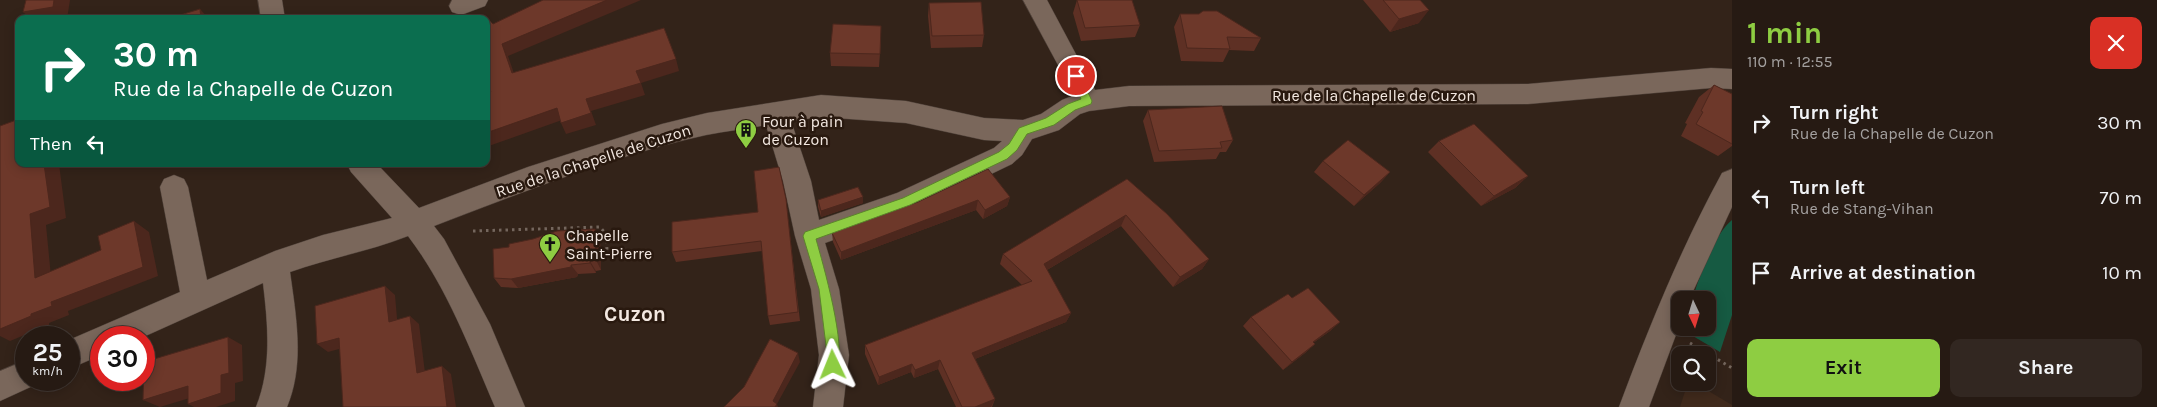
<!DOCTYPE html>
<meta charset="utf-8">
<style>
:root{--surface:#261a13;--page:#322721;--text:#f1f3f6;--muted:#a4a1a0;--line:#423833;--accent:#8ecd42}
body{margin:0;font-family:Karla,sans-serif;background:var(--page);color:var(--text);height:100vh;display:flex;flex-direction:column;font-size:19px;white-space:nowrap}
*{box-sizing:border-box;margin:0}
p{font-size:16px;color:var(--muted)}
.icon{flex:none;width:28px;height:28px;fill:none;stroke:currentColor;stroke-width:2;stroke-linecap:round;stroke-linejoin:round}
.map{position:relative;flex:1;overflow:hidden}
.panel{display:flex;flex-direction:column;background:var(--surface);width:425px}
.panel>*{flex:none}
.banner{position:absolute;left:15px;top:15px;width:475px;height:152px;border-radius:10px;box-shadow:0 2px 12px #0003,0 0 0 1px var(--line);background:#0b6e4f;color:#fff;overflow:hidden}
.needle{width:32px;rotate:176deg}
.fabs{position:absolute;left:1671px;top:291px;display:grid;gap:10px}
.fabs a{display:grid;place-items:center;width:45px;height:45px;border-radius:10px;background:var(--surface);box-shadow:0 2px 12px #0003,0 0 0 1px var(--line);font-size:25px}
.speed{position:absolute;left:15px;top:326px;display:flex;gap:10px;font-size:25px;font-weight:700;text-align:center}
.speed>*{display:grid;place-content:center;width:65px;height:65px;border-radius:50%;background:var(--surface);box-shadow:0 2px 12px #0003,0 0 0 1px var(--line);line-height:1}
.speed small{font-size:12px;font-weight:400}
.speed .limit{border:8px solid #d22;background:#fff;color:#111}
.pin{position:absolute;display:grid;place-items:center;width:42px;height:42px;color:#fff;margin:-21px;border:2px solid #fff;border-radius:50%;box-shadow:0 1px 5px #0007}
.me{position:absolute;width:55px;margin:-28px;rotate:358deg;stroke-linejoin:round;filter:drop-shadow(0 0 4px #0008)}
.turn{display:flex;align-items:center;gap:18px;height:105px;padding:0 15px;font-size:22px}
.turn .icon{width:65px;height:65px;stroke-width:2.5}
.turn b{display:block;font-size:35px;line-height:42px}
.then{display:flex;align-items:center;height:48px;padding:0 15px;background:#0003;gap:10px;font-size:19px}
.round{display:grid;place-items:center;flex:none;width:52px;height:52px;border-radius:10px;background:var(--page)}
.overview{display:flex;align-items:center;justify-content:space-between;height:85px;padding:0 15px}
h1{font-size:30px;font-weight:700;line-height:38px;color:var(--accent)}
.cta{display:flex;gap:10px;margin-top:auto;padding:10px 15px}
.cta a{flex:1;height:58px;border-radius:10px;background:var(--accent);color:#111;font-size:20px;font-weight:700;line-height:58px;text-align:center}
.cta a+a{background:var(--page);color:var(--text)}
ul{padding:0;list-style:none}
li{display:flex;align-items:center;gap:15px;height:75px;padding:0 15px}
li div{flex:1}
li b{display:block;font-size:19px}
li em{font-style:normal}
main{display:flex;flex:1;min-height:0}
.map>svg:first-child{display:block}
.built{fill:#402a1c}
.forest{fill:#165a42}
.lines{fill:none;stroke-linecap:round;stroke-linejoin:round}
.minor-casing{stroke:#4e4139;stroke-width:1}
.path{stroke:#74665d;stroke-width:3;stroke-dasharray:2.5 4;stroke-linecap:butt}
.minor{fill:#7a675b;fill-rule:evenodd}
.wall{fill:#5e3024}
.shaded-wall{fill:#4c271d}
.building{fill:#6d382a;stroke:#4c271d}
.route{fill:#8ecd42;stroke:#5c852b}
.labels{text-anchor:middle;stroke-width:5;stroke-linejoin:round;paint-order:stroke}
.street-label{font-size:16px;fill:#f3e8e1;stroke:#29190f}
.poi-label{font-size:16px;fill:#f3e8e1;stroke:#29190f;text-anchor:start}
.district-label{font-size:21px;font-weight:bold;fill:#f3e8e1;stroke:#29190f}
</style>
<main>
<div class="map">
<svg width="1732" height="407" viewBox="0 0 1732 407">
<rect width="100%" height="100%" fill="#332319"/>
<path class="built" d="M 1688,382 L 1695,383 L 1732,405 L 1732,407 L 1680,407 Z"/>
<path class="forest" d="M 1732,220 L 1732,315 L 1720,352 L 1681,329 L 1682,328 L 1708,328 L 1708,300 L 1692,300 C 1699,278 1714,234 1732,220 Z"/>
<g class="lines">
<g class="minor-casing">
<path id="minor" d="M 258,0 L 282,0 L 285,19 L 261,19 Z
M 452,0 L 488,0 L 485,6 L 461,15 L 452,12 L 449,6 Z
M 1023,0 L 1047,0 L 1095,90 L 1129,86 L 1528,84 L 1711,68 L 1732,69 L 1732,89 L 1711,88 L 1528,104 L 1129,106 L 1089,111 L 1080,114 L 1059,130 L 1032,139 L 1022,155 L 1012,164 L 916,210 L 825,243 L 839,289 L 849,355 L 843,407 L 813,407 L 819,355 L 811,289 L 795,236 L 783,181 L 766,125 C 746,129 725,131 706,135 C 615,155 521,193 434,226 L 444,239 L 490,324 L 525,407 L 495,407 C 470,349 447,287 408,236 C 370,251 329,258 290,272 C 296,316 305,364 287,407 L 256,407 C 272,367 268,325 263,283 L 141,338 L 101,338 L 101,355 L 69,369 L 69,340 L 180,292 L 160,187 L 164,179 L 174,175 L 184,179 L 188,187 L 207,280 L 275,251 L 323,235 L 392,218 L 351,172 L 347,164 L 377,164 L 419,208 L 528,167 L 662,124 L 707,113 L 821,95 L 906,101 L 984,118 L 1023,120 L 1041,114 L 1062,100 L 1072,96 L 1058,65 ZM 821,117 L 906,123 L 984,140 L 1002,141 L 994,148 L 897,193 L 819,220 L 811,181 L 791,121 Z
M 1732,169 L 1732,207 L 1689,300 L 1680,300 L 1680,324 L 1649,407 L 1619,407 C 1649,327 1681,248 1722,173 Z
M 26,360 L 26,380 L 39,380 L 37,384 L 0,401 L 0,371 Z"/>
</g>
<path class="path" d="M 473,231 L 600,227 L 606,234 L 607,251
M 1690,343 L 1732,368"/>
<use href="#minor" class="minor"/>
</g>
<path class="wall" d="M 1077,0 L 1140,25 L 1135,37 L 1081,41 L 1073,13 Z
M 1363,0 L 1420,0 L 1419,23 L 1390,32 Z
M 929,3 L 984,35 L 982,47 L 931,48 L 928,16 Z
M 1180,14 L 1261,38 L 1254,51 L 1229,50 L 1223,62 L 1181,61 L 1174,27 Z
M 881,39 L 879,67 L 831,66 L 830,53 Z
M 1714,85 L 1732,94 L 1732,146 L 1718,156 L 1681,136 L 1687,124 L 1685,123 L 1699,97 Z
M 1148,110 L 1233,140 L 1226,152 L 1220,152 L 1216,159 L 1154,162 L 1143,121 Z
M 1439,141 L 1528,176 L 1515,188 L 1481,206 L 1428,152 Z
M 1323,161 L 1390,172 L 1380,183 L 1354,206 L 1314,172 Z
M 1127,179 L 1209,259 L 1202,269 L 1173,287 L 1121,226 L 1047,270 L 1071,313 L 1066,322 L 975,359 L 995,399 L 992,407 L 956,407 L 938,369 L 914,378 L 911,372 L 878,385 L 865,354 L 865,345 L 1022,285 L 1000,264 L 1003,254 Z
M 1010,197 L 1007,206 L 983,219 L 976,210 L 841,260 L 833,242 L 832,233 L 918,202 Z
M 818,200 L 863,203 L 821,217 L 818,207 Z
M 787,210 L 800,321 L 770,325 L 768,316 L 762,251 L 676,262 L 672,252 Z
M 533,239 L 600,239 L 601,270 L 596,271 L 596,273 L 578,274 L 577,277 L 518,288 L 501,287 L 494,278 L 509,247 Z
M 1292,298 L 1340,322 L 1330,331 L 1313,343 L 1315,344 L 1305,353 L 1283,370 L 1243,326 L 1251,317 Z"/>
<path class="shaded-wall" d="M 54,0 L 70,0 L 67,19 L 31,19 L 23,12 Z
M 607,0 L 641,0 L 508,56 L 518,85 L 512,73 L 502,44 Z
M 200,9 L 209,19 L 201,19 Z
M 1429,10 L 1419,23 L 1390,32 L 1399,19 Z
M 676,59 L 679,71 L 641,83 L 645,95 L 591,111 L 596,125 L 566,134 L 561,123 L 586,99 L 636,71 Z
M 557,108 L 562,120 L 486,147 L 486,133 Z
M 44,164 L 59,164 L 66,218 L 46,225 L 52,287 L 35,278 L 30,214 Z
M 1390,172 L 1380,183 L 1354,206 L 1364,195 Z
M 1528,176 L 1515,188 L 1481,206 L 1494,196 Z
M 863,197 L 863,203 L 821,217 L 821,211 Z
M 1010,197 L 1007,206 L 983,219 L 985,210 Z
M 978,200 L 976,210 L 841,260 L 841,252 Z
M 1126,215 L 1121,226 L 1040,274 L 1044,264 Z
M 134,221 L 149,232 L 158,276 L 68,311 L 69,315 L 49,323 L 49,325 L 10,341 L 0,336 L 0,329 L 31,314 L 51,302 Z
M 595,229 L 600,239 L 601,270 L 596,260 Z
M 1209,259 L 1202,269 L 1173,287 L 1180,277 Z
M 590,261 L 596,271 L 596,273 L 590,263 Z
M 571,265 L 578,274 L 577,277 L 518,288 L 511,279 Z
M 385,286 L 395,295 L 398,330 L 389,322 Z
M 1071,313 L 1066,322 L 970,361 L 972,353 Z
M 410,316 L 419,324 L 426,381 L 417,373 Z
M 1340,322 L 1330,331 L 1303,350 L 1313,342 Z
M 228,337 L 242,345 L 243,381 L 235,383 L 235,401 L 216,407 L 194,407 L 188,404 L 221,375 Z
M 339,338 L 350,346 L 328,352 L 317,344 Z
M 1315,344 L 1305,353 L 1283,370 L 1292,362 Z
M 798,353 L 800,362 L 777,404 L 778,407 L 774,407 L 773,401 Z
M 940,360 L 938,369 L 914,378 L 915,370 Z
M 912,364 L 911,372 L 878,385 L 879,377 Z
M 442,366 L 451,374 L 456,407 L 447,407 Z
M 188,386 L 203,394 L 160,407 L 143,400 Z
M 995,399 L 991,407 L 975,407 Z"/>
<path class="building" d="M 26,0 L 54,0 L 53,7 L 23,12 Z
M 543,0 L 607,0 L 502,44 L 512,73 L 664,28 L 676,59 L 636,71 L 641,83 L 586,99 L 591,113 L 561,123 L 557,108 L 486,133 L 486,94 L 491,92 L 486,85 L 486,21 L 489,20 L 493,24 Z
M 1077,0 L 1132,0 L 1140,25 L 1085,28 Z
M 1383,0 L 1420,0 L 1429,10 L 1399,19 Z
M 981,2 L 984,35 L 932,36 L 929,3 Z
M 200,9 L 201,19 L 167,19 Z
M 1203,11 L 1217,11 L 1261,38 L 1227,37 L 1230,49 L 1187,48 L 1180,14 L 1199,14 Z
M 833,24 L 881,26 L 880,54 L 830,53 Z
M 1714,85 L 1732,94 L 1732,144 L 1696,124 L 1703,112 L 1701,111 Z
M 1222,106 L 1233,140 L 1220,142 L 1222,148 L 1159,151 L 1148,110 Z
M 19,119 L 19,164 L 44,164 L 50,207 L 30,214 L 35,278 L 101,250 L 98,236 L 134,221 L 143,267 L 51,302 L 52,306 L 31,314 L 31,316 L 0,329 L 0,126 Z
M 1474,124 L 1528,176 L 1494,196 L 1439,141 Z
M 1348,140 L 1390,172 L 1364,195 L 1323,161 Z
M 779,167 L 786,199 L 798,312 L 768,316 L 761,241 L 672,252 L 672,222 L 758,212 L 754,171 Z
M 988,169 L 1010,197 L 985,210 L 978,200 L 841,252 L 832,233 L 918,202 Z
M 1127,179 L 1167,214 L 1209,259 L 1180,277 L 1126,215 L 1044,264 L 1071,313 L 972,353 L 995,399 L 975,407 L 962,407 L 940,360 L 915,370 L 912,364 L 879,377 L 865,345 L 1032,281 L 1003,254 Z
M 858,187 L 863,197 L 821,211 L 818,200 Z
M 595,229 L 596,260 L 590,261 L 590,263 L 571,265 L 571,267 L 511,279 L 494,278 L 493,249 L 509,247 L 509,244 L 533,239 L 557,231 Z
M 385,286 L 389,322 L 410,316 L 417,373 L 442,366 L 447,407 L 343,407 L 339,338 L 317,344 L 315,306 Z
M 1308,288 L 1340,322 L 1313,342 L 1315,344 L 1292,362 L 1251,317 L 1288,294 L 1292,298 Z
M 228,337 L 229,373 L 221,375 L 221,393 L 188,404 L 188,386 L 143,400 L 144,362 Z
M 770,339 L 798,353 L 773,401 L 777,404 L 775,407 L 724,407 L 744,387 Z"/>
<path class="route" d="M 1076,72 L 1079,73 L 1092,101 L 1091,104 L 1075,110 L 1054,125 L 1027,134 L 1017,150 L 1007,159 L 910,205 L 816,239 C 823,264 847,347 837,370 L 833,371 L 829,370 L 819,289 L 803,236 L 805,232 L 903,198 L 999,152 L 1009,144 L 1019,128 L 1046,118 L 1068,104 L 1081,99 L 1071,76 Z"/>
<defs>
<g id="building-pin" transform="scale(1.125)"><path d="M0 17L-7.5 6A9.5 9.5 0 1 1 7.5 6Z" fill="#8ecd42" stroke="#29190f"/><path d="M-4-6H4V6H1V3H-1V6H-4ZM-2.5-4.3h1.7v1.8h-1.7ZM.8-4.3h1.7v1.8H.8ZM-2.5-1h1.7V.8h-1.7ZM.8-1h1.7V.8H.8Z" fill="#111"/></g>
<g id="church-pin" transform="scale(1.125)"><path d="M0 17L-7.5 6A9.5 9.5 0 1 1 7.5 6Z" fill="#8ecd42" stroke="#29190f"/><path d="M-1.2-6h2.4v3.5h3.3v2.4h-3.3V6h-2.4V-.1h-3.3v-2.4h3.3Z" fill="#111"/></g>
</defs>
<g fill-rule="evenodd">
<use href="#building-pin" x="746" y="130"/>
<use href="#church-pin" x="550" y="244"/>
</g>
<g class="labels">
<g class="street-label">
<text x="1374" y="101">Rue de la Chapelle de Cuzon</text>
<text transform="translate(593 160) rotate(-18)" y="6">Rue de la Chapelle de Cuzon</text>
</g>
<g class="poi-label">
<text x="762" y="127">Four à pain<tspan x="762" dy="18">de Cuzon</tspan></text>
<text x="566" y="241">Chapelle<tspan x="566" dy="18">Saint-Pierre</tspan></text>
</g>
<g class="district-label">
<text x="635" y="321">Cuzon</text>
</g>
</g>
</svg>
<div class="fabs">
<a><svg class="needle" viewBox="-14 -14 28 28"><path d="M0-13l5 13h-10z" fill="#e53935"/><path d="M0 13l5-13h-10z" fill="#a4a1a0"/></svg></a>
<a><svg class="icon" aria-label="search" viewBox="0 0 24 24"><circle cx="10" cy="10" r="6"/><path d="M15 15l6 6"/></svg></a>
</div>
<div class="speed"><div>25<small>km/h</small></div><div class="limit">30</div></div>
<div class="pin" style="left:1076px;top:76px;background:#d93025"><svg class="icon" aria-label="arrive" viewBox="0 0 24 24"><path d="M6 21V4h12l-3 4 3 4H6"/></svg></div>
<svg class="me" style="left:833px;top:365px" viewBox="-20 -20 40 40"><path d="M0-17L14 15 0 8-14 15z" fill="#8ecd42" stroke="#fff" stroke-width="4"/></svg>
<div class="banner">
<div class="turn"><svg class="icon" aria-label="right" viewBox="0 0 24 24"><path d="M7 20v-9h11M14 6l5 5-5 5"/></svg><div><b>30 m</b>Rue de la Chapelle de Cuzon</div></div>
<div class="then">Then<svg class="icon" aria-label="left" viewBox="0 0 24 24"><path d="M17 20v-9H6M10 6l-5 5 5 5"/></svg></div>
</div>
</div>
<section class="panel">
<div class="overview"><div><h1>1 min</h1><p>110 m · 12:55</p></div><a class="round" style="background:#d93025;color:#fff"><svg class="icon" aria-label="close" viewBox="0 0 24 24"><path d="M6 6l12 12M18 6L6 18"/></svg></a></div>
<ul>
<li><svg class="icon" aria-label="right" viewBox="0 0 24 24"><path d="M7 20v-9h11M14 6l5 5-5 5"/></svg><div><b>Turn right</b><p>Rue de la Chapelle de Cuzon</p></div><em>30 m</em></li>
<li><svg class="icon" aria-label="left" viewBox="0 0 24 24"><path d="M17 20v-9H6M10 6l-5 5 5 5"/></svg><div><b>Turn left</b><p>Rue de Stang-Vihan</p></div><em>70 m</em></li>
<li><svg class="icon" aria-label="arrive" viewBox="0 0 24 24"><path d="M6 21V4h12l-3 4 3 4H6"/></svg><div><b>Arrive at destination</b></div><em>10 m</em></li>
</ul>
<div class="cta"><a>Exit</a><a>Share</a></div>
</section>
</main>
